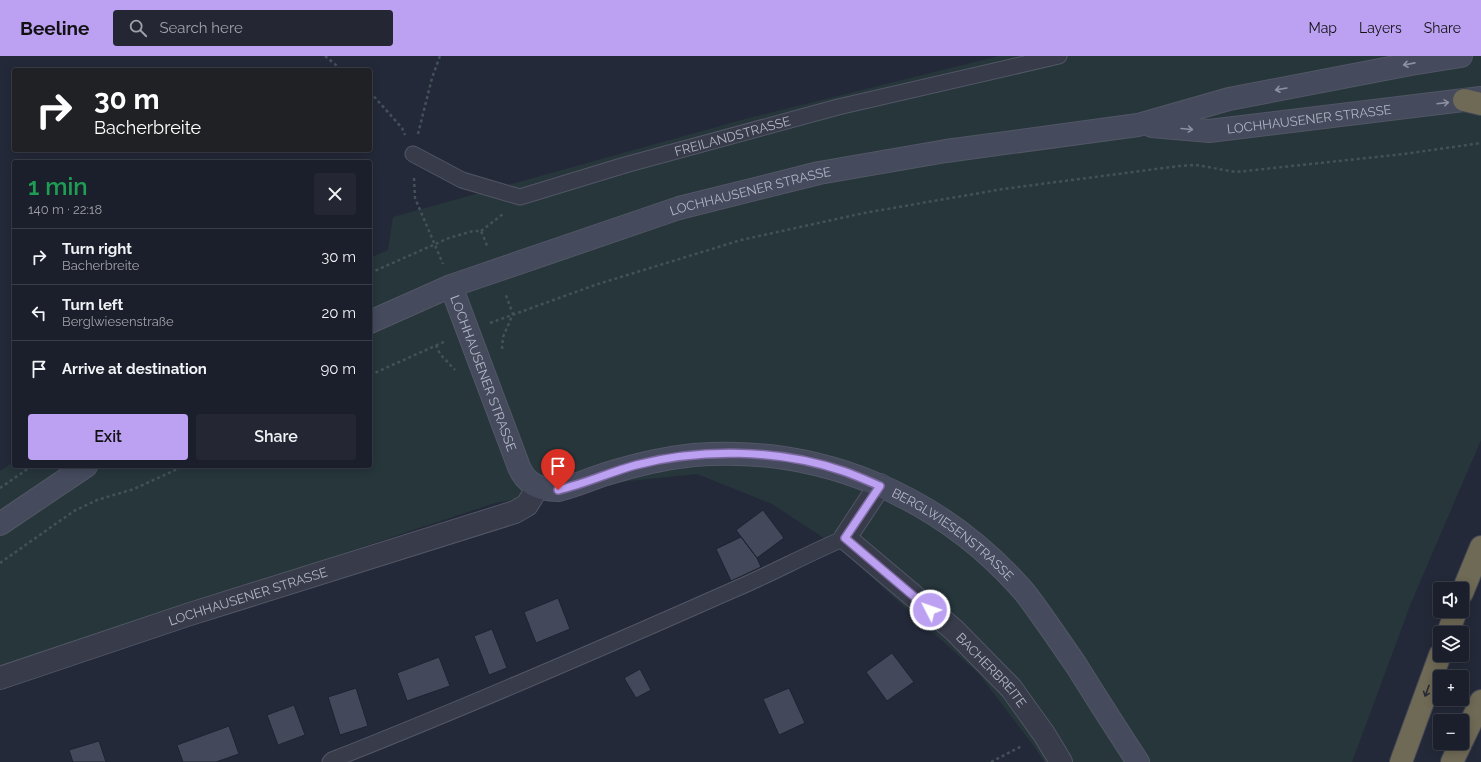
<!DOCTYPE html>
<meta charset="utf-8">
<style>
:root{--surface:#1b1f2b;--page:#242733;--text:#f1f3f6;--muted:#a0a2a9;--line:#393d47;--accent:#bca0f2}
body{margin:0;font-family:Raleway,sans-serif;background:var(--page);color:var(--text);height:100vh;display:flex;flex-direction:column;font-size:15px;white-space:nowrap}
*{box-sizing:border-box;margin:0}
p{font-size:13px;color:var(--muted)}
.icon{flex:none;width:22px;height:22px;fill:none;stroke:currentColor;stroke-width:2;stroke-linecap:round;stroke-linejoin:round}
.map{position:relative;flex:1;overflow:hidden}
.details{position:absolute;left:12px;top:104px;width:360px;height:308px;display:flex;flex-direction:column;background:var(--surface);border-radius:4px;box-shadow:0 2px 10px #0003,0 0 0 1px var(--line)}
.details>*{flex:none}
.hud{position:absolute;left:12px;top:12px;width:360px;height:84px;border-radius:4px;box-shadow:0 2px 10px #0003,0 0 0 1px var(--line);background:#202124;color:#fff;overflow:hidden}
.tools{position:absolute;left:1433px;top:526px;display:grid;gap:8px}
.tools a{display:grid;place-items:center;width:36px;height:36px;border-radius:4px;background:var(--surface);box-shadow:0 2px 10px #0003,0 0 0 1px var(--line);font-size:20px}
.pin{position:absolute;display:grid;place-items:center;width:34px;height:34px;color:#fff;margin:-41px -17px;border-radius:50% 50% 50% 0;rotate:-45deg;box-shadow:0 0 4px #0007}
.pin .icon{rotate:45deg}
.me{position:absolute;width:44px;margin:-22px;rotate:311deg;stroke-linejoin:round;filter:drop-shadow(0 0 3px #0008)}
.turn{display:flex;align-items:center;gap:14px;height:84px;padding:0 16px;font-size:18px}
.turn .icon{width:52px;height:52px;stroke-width:2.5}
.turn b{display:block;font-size:28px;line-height:34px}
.round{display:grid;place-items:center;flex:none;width:42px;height:42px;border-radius:4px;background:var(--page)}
.head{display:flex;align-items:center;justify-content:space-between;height:68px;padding:0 16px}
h1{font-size:24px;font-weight:600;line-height:30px;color:#1e9e55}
.action{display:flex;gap:8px;margin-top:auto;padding:8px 16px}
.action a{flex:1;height:46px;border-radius:4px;background:var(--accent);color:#111;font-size:16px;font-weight:600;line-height:46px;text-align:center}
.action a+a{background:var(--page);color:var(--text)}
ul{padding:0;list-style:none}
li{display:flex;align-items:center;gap:12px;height:56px;padding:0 16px;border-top:1px solid var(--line)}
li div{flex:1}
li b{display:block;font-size:15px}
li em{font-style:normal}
header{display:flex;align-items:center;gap:24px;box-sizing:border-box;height:56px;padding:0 20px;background:var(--accent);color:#111}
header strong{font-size:19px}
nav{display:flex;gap:22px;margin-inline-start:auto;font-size:14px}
.search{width:280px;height:36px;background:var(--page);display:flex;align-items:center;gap:10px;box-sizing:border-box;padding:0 14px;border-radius:4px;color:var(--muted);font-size:15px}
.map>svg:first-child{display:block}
.green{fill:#26363b}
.building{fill:#43485b;stroke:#1e2231}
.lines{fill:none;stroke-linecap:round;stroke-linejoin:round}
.lane-casing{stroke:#525665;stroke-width:17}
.street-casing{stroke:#525665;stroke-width:24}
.secondary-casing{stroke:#525665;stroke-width:24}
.highway-casing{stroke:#424655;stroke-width:24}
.path{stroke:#435158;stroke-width:2.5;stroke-dasharray:3 3;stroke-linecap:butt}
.lane{stroke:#373b4a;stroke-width:15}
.street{stroke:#373b4a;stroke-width:22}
.secondary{stroke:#454a5d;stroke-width:22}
.highway{stroke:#6f6a55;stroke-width:22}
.oneway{stroke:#8c90a1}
.oneway2{stroke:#282b35}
.route-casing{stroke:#7a689d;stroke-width:10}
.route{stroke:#bca0f2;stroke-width:7}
.labels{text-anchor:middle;stroke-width:3;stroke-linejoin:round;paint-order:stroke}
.street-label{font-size:13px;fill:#b2b6c6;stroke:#1c202f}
</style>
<header>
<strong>Beeline</strong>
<div class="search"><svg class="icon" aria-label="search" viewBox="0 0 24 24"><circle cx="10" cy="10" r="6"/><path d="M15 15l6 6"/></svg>Search here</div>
<nav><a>Map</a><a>Layers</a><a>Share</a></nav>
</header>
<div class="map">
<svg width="1481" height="706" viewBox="0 0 1481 706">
<rect width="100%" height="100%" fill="#242939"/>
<path class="green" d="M 999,0 L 1481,0 L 1481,384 L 1411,547 L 1352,706 L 1044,706 L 1036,693 L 979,618 L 839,492 L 772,448 L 697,418 L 629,425 L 495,447 L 0,611 L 0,415 L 14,406 L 14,410 L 370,410 L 370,202 L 388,194 L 393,161 L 745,63 Z"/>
<path class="building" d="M 763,454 L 784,482 L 757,502 L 736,474 Z
M 741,481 L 757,502 L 761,511 L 731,525 L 716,493 Z
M 558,542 L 570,573 L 536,587 L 524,556 Z
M 492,573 L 507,612 L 489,619 L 474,580 Z
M 892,597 L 914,626 L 887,645 L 866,616 Z
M 439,601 L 450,630 L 407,645 L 397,617 Z
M 640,613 L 651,634 L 636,642 L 624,622 Z
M 356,632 L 368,670 L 340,679 L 328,641 Z
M 789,632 L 805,667 L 779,679 L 763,643 Z
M 294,649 L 305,679 L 278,689 L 267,659 Z
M 229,670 L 239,698 L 216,706 L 183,706 L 177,689 Z
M 99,685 L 106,706 L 73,706 L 69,694 Z"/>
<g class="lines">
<g class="lane-casing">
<g id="lane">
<path id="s1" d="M 413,98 L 462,124 L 520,141 L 625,109 L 838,51 L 1059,0"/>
<path d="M 330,706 L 332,704 C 467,651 600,593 733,534 C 771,518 807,498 845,482"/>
</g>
</g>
<g class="street-casing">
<g id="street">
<path id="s2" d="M 880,429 L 845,482 L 954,574 L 1011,632 L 1044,678 L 1061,706"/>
<path id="s3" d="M 0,622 L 187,559 L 515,456 L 527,449 L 538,431"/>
</g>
</g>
<g class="secondary-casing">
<g id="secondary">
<path id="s4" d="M 1152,70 L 1209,75 L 1481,42"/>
<path id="s5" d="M 451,230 L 519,411 C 526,428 540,434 558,434 C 575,430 590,423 606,418 C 635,409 664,402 694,399 C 818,389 936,438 1019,530 C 1026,537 1031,545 1037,553 C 1050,571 1063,590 1076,609 C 1096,641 1117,674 1138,706"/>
<path id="s6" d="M 370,266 L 451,230 L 679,152 L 819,117 L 946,95 L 1138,69 L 1229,43 L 1411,8 L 1461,0"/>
<path d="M 0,468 L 86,410"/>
</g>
</g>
<g class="highway-casing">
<path id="highway" d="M 1464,44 L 1481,48
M 1462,537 L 1481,491
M 1448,577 L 1456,555
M 1462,685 L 1481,645
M 1401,706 L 1440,599
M 1452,706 L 1461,687"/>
</g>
<path class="path" d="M 325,0 L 342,14
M 370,36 L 402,72 L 405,79
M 418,78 L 432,22 L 440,0
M 414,122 L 415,142 L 443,208
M 481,175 L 503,158
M 370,217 L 449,182 L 473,175 L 481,175 L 488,192
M 490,267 L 595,229 L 741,184 L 864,157 L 1003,133 L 1179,110 L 1196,109 L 1236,116 L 1404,98 L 1481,87
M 436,289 L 440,298 L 455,314
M 502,293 L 503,281 L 513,258 L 505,237
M 370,319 L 446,285
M 0,432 L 32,410
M 0,507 L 74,455 L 97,444 L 134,433 L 184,410
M 991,706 L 1022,690"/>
<use href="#lane" class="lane"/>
<use href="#street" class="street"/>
<use href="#secondary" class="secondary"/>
<use href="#highway" class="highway"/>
</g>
<defs><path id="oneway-shaft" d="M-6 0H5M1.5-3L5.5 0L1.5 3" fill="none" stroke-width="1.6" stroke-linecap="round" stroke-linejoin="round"/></defs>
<g class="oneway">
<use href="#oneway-shaft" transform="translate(1409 8) rotate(169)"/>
<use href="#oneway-shaft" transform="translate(1281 33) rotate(170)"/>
<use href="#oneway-shaft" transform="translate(1443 47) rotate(-7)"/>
<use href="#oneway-shaft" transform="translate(1187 73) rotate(5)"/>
</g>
<use class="oneway2" href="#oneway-shaft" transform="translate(1427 635) rotate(110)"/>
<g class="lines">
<g class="route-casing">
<path id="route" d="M 558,434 C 585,428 610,416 636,409 C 701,392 779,393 843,415 C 855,419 868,425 880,430 L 845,482 L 930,554"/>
</g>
<use href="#route" class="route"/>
</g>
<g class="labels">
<g class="street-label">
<text dy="5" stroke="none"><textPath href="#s4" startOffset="158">LOCHHAUSENER STRASSE</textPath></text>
<text dy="5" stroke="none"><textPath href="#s1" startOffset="337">FREILANDSTRASSE</textPath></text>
<text dy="5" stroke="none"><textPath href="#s6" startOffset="403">LOCHHAUSENER STRASSE</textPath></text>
<text dy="5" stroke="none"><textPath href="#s5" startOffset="93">LOCHHAUSENER STRASSE</textPath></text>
<text dy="5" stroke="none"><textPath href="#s5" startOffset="661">BERGLWIESENSTRASSE</textPath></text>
<text dy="5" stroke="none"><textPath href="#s3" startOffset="261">LOCHHAUSENER STRASSE</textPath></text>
<text dy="5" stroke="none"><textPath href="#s2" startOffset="261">BACHERBREITE</textPath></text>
</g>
</g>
</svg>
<div class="tools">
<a><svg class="icon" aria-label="sound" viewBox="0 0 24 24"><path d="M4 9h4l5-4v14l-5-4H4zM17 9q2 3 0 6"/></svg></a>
<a><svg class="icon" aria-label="layers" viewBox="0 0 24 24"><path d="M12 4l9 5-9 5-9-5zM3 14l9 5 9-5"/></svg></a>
<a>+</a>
<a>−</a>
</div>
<div class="pin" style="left:558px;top:434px;background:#d93025"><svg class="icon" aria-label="arrive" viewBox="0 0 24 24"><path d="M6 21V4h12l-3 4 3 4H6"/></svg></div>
<svg class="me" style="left:930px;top:554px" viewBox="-20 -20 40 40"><circle r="17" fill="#bca0f2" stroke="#fff" stroke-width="3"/><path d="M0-11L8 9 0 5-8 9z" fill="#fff"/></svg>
<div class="hud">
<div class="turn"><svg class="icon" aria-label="right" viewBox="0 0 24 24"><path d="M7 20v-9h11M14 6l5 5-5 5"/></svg><div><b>30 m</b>Bacherbreite</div></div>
</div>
<section class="details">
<div class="head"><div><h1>1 min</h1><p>140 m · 22:18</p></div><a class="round"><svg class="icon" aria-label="close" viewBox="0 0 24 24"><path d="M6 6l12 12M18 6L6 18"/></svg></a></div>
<ul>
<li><svg class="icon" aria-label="right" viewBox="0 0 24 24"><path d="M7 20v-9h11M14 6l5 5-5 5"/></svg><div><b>Turn right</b><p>Bacherbreite</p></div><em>30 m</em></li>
<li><svg class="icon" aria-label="left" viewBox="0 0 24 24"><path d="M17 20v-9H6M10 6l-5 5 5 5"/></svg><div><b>Turn left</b><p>Berglwiesenstraße</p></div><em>20 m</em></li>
<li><svg class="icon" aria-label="arrive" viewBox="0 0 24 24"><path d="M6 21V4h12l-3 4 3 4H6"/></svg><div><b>Arrive at destination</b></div><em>90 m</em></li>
</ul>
<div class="action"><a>Exit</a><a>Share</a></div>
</section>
</div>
